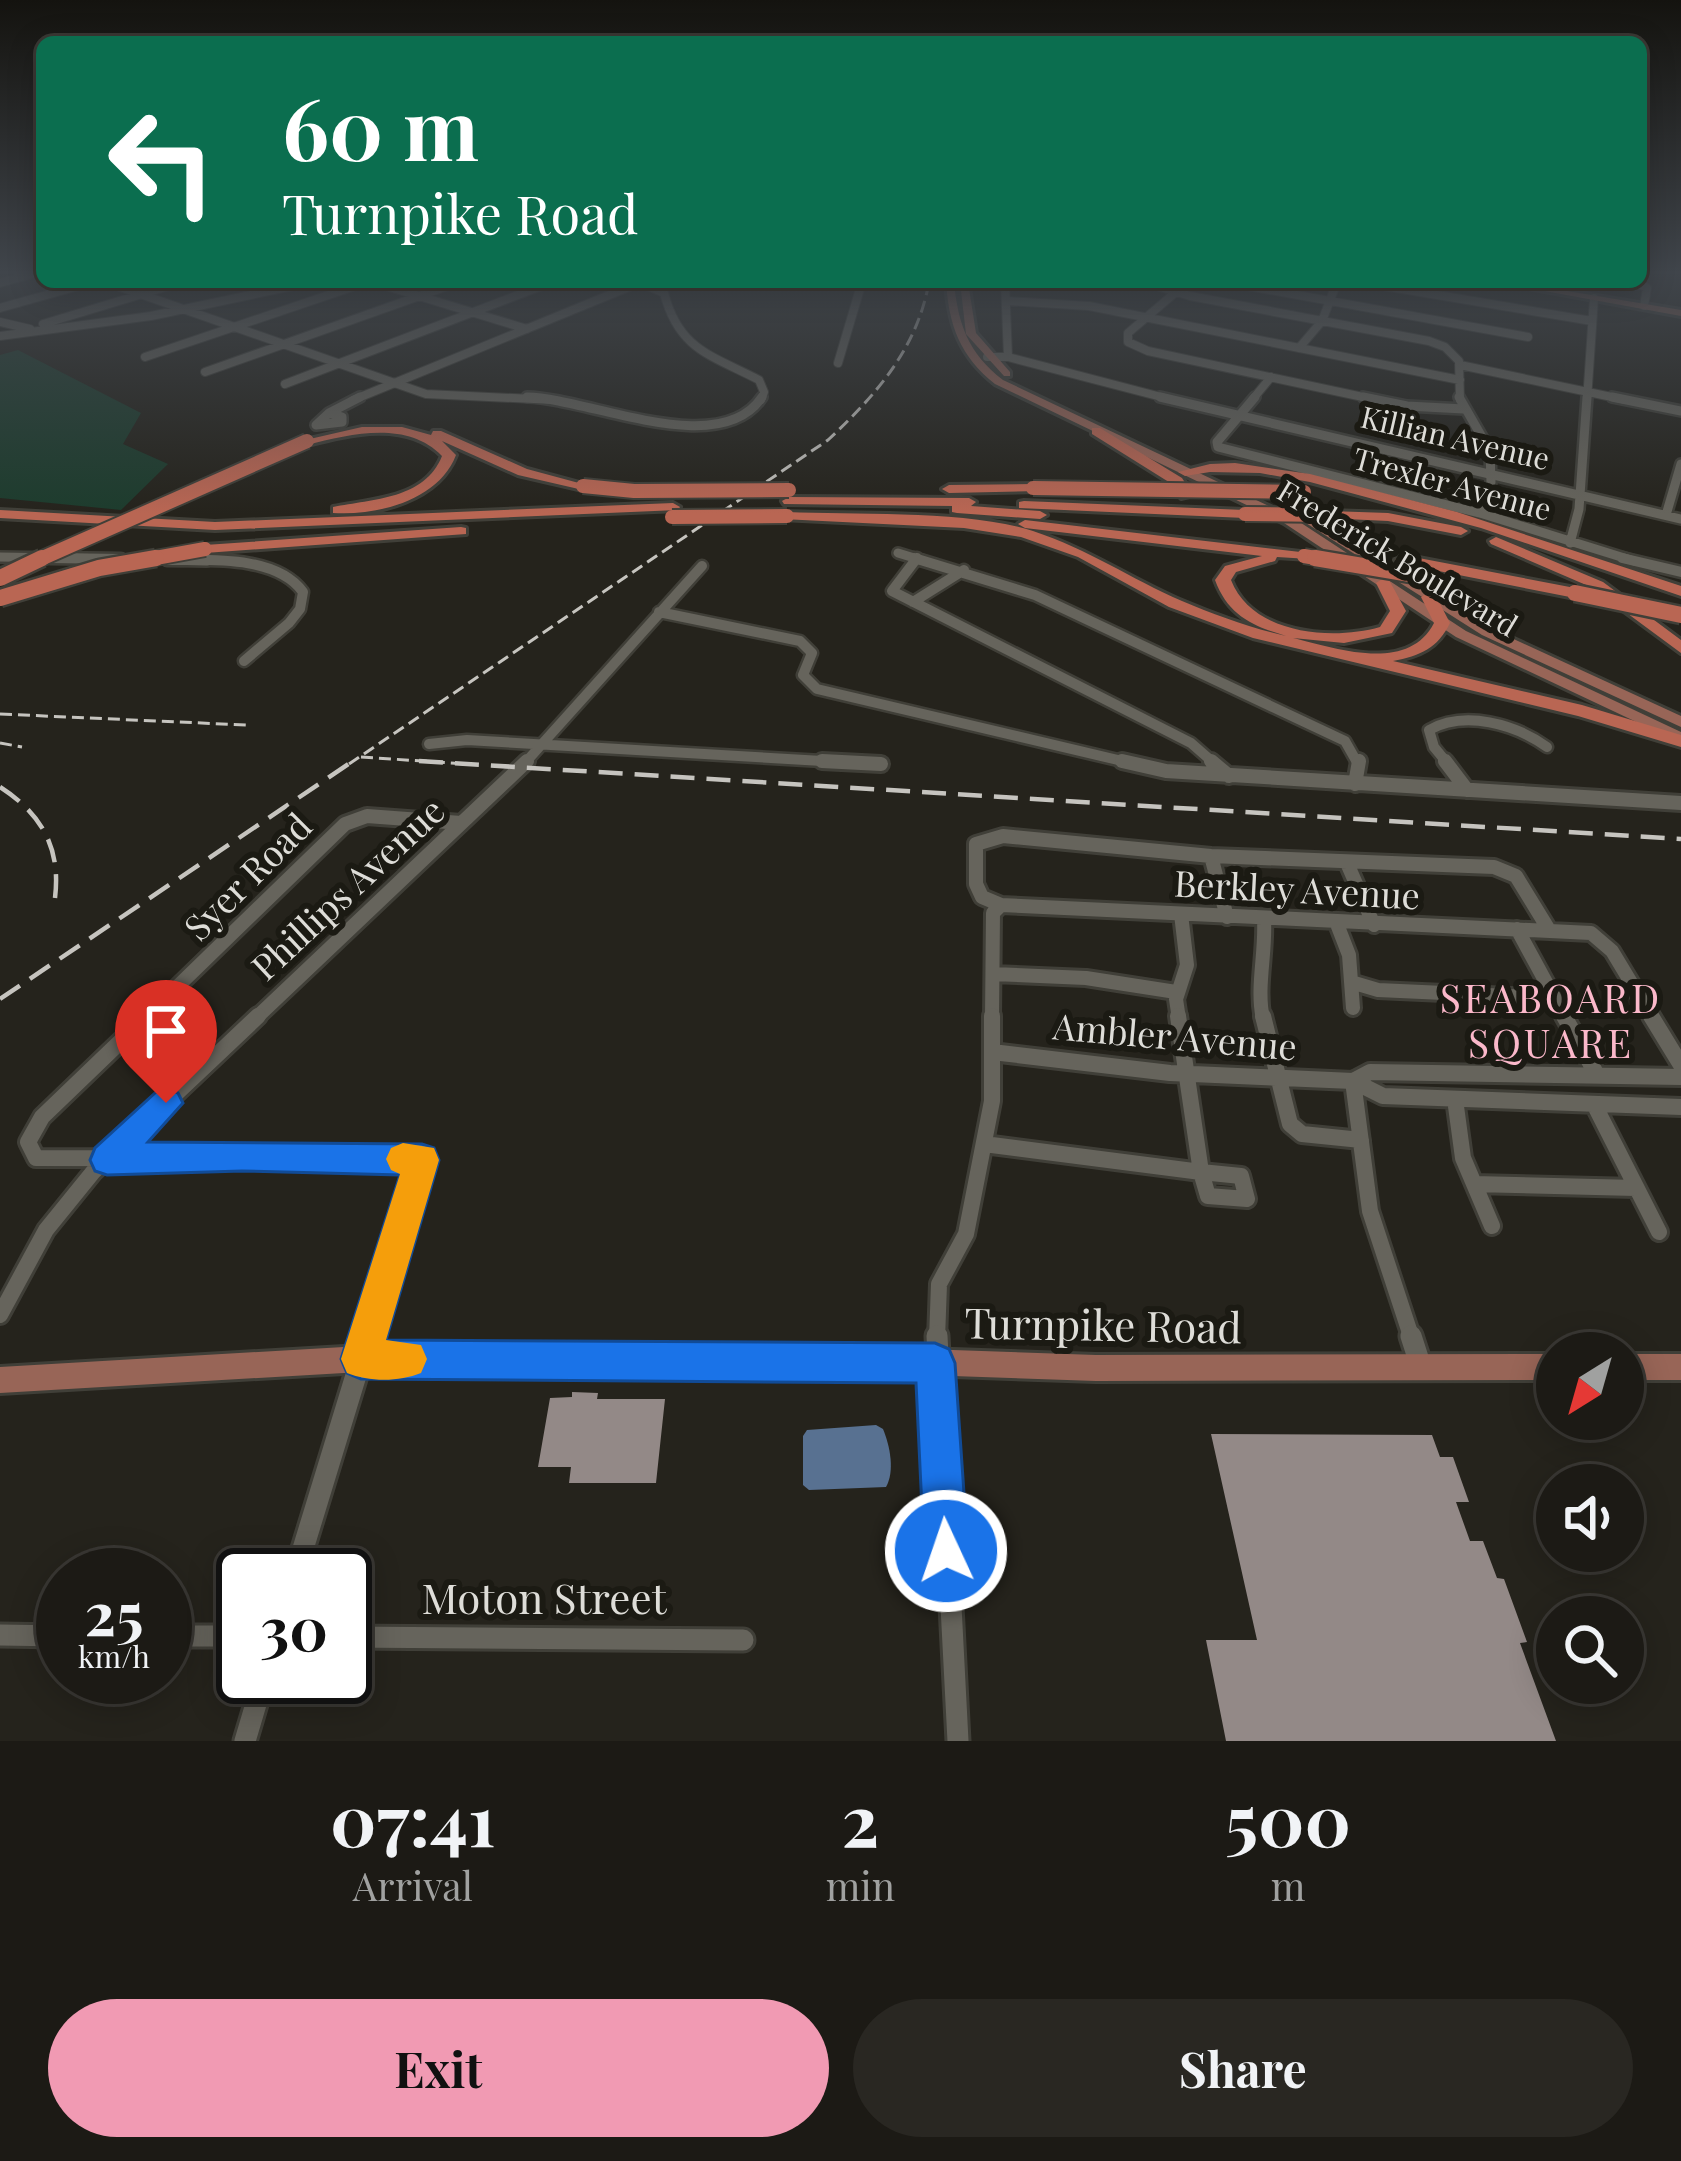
<!DOCTYPE html>
<style>
:root{--surface:#1c1a15;--page:#292722;--text:#f1f3f6;--muted:#a0a1a0;--line:#3a3834;--accent:#f19ab3}
body{margin:0;font-family:"Playfair Display",serif;background:var(--page);color:var(--text);height:100vh;display:flex;flex-direction:column;font-size:45px;white-space:nowrap}
*{box-sizing:border-box;margin:0}
p{font-size:39px;color:var(--muted)}
.icon{flex:none;width:66px;height:66px;fill:none;stroke:currentColor;stroke-width:2;stroke-linecap:round;stroke-linejoin:round}
.map{position:relative;height:1741px;overflow:hidden}
.panel{display:flex;flex-direction:column;background:var(--surface);flex:1}
.panel>*{flex:none}
.top-card{position:absolute;left:36px;top:36px;width:1611px;height:252px;border-radius:18px;box-shadow:0 6px 30px #0003,0 0 0 3px var(--line);background:#0b6e4f;color:#fff;overflow:hidden}
.needle{width:78px;rotate:217deg}
.buttons{position:absolute;left:1536px;top:1332px;display:grid;gap:24px}
.buttons a{display:grid;place-items:center;width:108px;height:108px;border-radius:50%;background:var(--surface);box-shadow:0 6px 30px #0003,0 0 0 3px var(--line);font-size:60px}
.speed{position:absolute;left:36px;top:1548px;display:flex;gap:24px;font-size:60px;font-weight:700;text-align:center}
.speed>*{display:grid;place-content:center;width:156px;height:156px;border-radius:50%;background:var(--surface);box-shadow:0 6px 30px #0003,0 0 0 3px var(--line);line-height:1}
.speed small{font-size:30px;font-weight:400}
.speed .limit{border:6px solid #111;border-radius:18px;background:#fff;color:#111}
.pin{position:absolute;display:grid;place-items:center;width:102px;height:102px;color:#fff;margin:-123px -51px;border-radius:50% 50% 50% 0;rotate:-45deg;box-shadow:0 0 12px #0007}
.pin .icon{rotate:45deg}
.me{position:absolute;width:132px;margin:-66px;rotate:357deg;stroke-linejoin:round;filter:drop-shadow(0 0 9px #0008)}
.turn{display:flex;align-items:center;gap:42px;height:252px;padding:0 48px;font-size:54px}
.turn .icon{width:156px;height:156px;stroke-width:2.5}
.turn b{display:block;font-size:84px;line-height:102px}
.eta{display:flex;justify-content:space-evenly;align-items:center;height:204px;text-align:center}
.eta b{font-size:72px;font-weight:700;line-height:84px}
.button{display:flex;gap:24px;margin-top:auto;padding:24px 48px}
.button a{flex:1;height:138px;border-radius:72px;background:var(--accent);color:#111;font-size:48px;font-weight:700;line-height:138px;text-align:center}
.button a+a{background:var(--page);color:var(--text)}
.map>svg:first-child{display:block}
.green{fill:#1d3c2d}
.water{fill:#587191}
.building{fill:#938987}
.lines{fill:none;stroke-linecap:round;stroke-linejoin:round}
.minor-far5-casing{stroke:#403f38;stroke-width:10}
.minor-far4-casing{stroke:#403f38;stroke-width:14}
.minor-far3-casing{stroke:#403f38;stroke-width:15}
.minor-far2-casing{stroke:#403f38;stroke-width:20}
.minor-far1-casing{stroke:#403f38;stroke-width:22}
.minor-casing{stroke:#403f38;stroke-width:27}
.major-casing{stroke:#403f38;stroke-width:6}
.highway-casing{stroke:#403f38;stroke-width:6}
.minor-far5{stroke:#66645c;stroke-width:8}
.minor-far4{stroke:#66645c;stroke-width:9}
.minor-far3{stroke:#66645c;stroke-width:10}
.minor-far2{stroke:#66645c;stroke-width:14}
.minor-far1{stroke:#66645c;stroke-width:16}
.minor{stroke:#66645c;stroke-width:21}
.major{fill:#986557;fill-rule:evenodd}
.highway{fill:#b96653;fill-rule:evenodd}
.rail-far1{stroke:#c6c4bf;stroke-width:3;stroke-dasharray:12 6;stroke-linecap:butt}
.rail{stroke:#c6c4bf;stroke-width:4.5;stroke-dasharray:24 12;stroke-linecap:butt}
.highway-bridge-far1-casing{stroke:#403f38;stroke-width:18;stroke-linecap:butt}
.highway-bridge-casing{stroke:#403f38;stroke-width:21;stroke-linecap:butt}
.highway-bridge-far1{stroke:#b96653;stroke-width:14}
.highway-bridge{stroke:#b96653;stroke-width:16}
.route{fill:#1a73e8;stroke:#114b97;stroke-width:3}
.slow{fill:#f59e0b}
.labels{text-anchor:middle;stroke-width:12;stroke-linejoin:round;paint-order:stroke}
.far-street-label{font-size:30px;fill:#deddd8;stroke:#1b1a13}
.street-label{font-size:36px;fill:#deddd8;stroke:#1b1a13}
.neighbourhood-label{font-size:39px;letter-spacing:3px;fill:#fbb8ca;stroke:#1b1a13}
.near-street-label{font-size:42px;fill:#deddd8;stroke:#1b1a13}
</style>
<div class="map">
<svg width="1681" height="1741" viewBox="0 0 1681 1741">
<rect width="100%" height="100%" fill="#25231c"/>
<path class="green" d="M 18,350 L 141,413 L 123,444 L 168,464 L 121,510 L 0,498 L 0,355 Z"/>
<path class="water" d="M 876,1425 L 883,1429 C 890,1446 895,1471 886,1487 L 809,1490 L 803,1485 L 803,1436 L 807,1430 Z"/>
<path class="building" d="M 572,1392 L 598,1393 L 597,1399 L 665,1399 L 656,1483 L 569,1483 L 571,1467 L 538,1467 L 550,1398 L 572,1397 Z
M 1211,1434 L 1432,1435 L 1440,1457 L 1453,1457 L 1469,1502 L 1456,1502 L 1470,1541 L 1483,1541 L 1497,1578 L 1504,1579 L 1527,1642 L 1520,1643 L 1556,1741 L 1226,1741 L 1206,1640 L 1257,1640 Z"/>
<g class="lines">
<g class="minor-far5-casing">
<path id="minor-far5" d="M 106,282 L 426,394 L 555,400
M 373,282 L 527,329
M 639,282 L 664,293 C 679,350 711,355 759,380 L 764,392 L 761,400
M 1005,282 L 1008,357
M 1144,282 L 1190,296 L 1429,341 L 1445,347 L 1459,361 L 1460,400
M 1226,282 L 1528,337
M 1360,282 L 1592,321
M 1636,282 L 1647,288 L 1644,306
M 0,283 L 42,271
M 1176,292 L 1128,333 L 1128,342 L 1148,351 L 1377,400
M 1007,301 L 1089,306 L 1460,380
M 0,308 L 93,282
M 0,322 L 30,329
M 43,324 L 182,282
M 0,336 L 151,316 L 312,282
M 1299,348 L 1322,321 L 1337,282
M 145,357 L 367,282
M 987,357 L 1008,357 L 1173,400
M 838,363 L 862,282
M 1460,365 L 1626,400
M 205,372 L 459,282
M 285,384 L 552,282
M 353,400 L 641,282
M 1252,400 L 1271,377
M 1587,400 L 1594,298"/>
</g>
<g class="minor-far4-casing">
<path id="minor-far4" d="M 527,397 C 588,398 720,461 762,397
M 1160,397 L 1681,519
M 1255,397 L 1217,442 L 1218,447 L 1483,514 L 1634,561
M 1363,397 L 1407,406 L 1464,409
M 1459,397 L 1490,451 L 1491,482 L 1483,514
M 1612,397 L 1681,411
M 329,413 L 342,417 L 342,422 L 316,425 Z
M 329,413 L 360,397
M 1666,515 L 1681,464
M 1570,543 L 1579,509 L 1587,397
M 898,553 L 924,561
M 0,557 L 121,559
M 167,560 L 207,561"/>
</g>
<g class="minor-far3-casing">
<path id="minor-far3" d="M 50,558 L 121,559
M 914,558 L 1035,595 L 1345,741 L 1358,764
M 917,558 L 892,591 L 1191,743 L 1215,764
M 1622,558 L 1681,572
M 167,560 C 209,560 276,555 303,592 L 300,609 L 289,623 L 244,661
M 913,602 L 964,570
M 659,612 L 800,641 L 812,653 L 803,675 L 817,689 L 1135,764
M 429,744 L 467,740 L 874,764
M 524,764 L 702,566
M 1448,764 L 1434,747 L 1429,730 C 1465,710 1515,724 1547,747"/>
</g>
<g class="minor-far2-casing">
<path id="minor-far2" d="M 822,761 L 881,764
M 1122,761 L 1166,771 L 1681,803
M 1211,761 L 1229,776
M 1445,761 L 1467,790
M 1355,784 L 1359,761
M 1211,856 L 1227,917
M 1347,863 L 1374,925
M 1337,924 L 1349,955 L 1353,1008
M 1517,929 L 1566,1019
M 1549,930 L 1516,876 L 1494,867 L 1211,856 L 1003,836 L 976,844 L 976,884 L 982,897 L 1001,905 L 1591,933 L 1612,951 L 1653,1019
M 993,974 L 1086,978 L 1176,992
M 1351,982 L 1378,990 L 1554,998
M 144,1019 L 345,824 L 367,816 L 461,823
M 255,1019 L 527,761
M 992,1019 L 993,913 L 1001,905
M 1179,1019 L 1176,999 L 1187,965 L 1181,914
M 1263,1019 C 1256,988 1266,953 1264,920"/>
</g>
<g class="minor-far1-casing">
<path id="minor-far1" d="M 147,1016 L 42,1117 L 28,1142 L 36,1158 L 422,1159 L 367,1339
M 1263,1016 L 1290,1124 L 1302,1134 L 1361,1140
M 1564,1016 L 1597,1075
M 1651,1016 L 1681,1065
M 992,1052 L 1170,1073 L 1353,1081 L 1370,1211 L 1412,1339
M 1681,1077 L 1370,1072 L 1353,1081 L 1383,1096 L 1681,1107
M 1455,1099 L 1463,1158 L 1492,1226
M 1594,1104 L 1659,1232
M 984,1144 L 1201,1172 L 1178,1016
M 1201,1172 L 1241,1176 L 1247,1199 L 1208,1196 Z
M 1474,1184 L 1636,1188
M 0,1315 L 46,1230 L 93,1172 L 258,1016
M 937,1339 L 939,1284 L 966,1234 L 992,1101 L 992,1016"/>
</g>
<g class="minor-casing">
<path id="minor" d="M 937,1336 L 958,1741
M 1411,1336 L 1421,1367
M 295,1575 L 368,1336
M 0,1635 L 63,1636
M 165,1636 L 243,1636
M 345,1637 L 743,1640
M 245,1741 L 264,1677"/>
</g>
<g class="major-casing">
<path id="major" d="M 946,282 L 954,282 C 958,324 968,353 1003,380 L 1292,517 L 1466,631 L 1681,732 L 1681,743 L 1456,637 L 1284,523 L 995,384 C 960,356 949,326 946,282 Z
M 960,282 L 968,282 L 976,333 L 1010,372 L 1010,376 L 1004,376 L 966,334 Z
M 1495,282 L 1514,282 L 1681,310 L 1681,316 Z
M 1298,512 L 1306,512 L 1492,629 L 1681,716 L 1681,727 L 1482,635 L 1298,518 Z
M 361,1346 L 866,1347 L 1096,1355 L 1557,1354 L 1557,1380 L 1096,1381 L 866,1373 L 361,1372 L 0,1393 L 0,1367 Z
M 1623,1354 L 1681,1354 L 1681,1380 L 1623,1380 Z"/>
</g>
<g class="highway-casing">
<path id="highway" d="M 362,427 L 402,427 L 431,435 L 433,431 L 441,431 L 527,469 L 590,486 L 583,490 L 518,475 L 442,441 L 456,455 C 439,500 378,516 333,513 L 333,507 C 373,499 425,499 442,456 C 407,420 351,434 307,445 L 301,441 Z
M 1092,428 L 1100,428 L 1182,478 L 1193,495 L 1181,498 L 1172,484 L 1092,434 Z
M 1235,463 L 1310,474 L 1457,512 L 1681,586 L 1681,596 L 1481,528 L 1310,482 L 1260,473 L 1210,472 L 1185,476 L 1178,472 L 1210,464 Z
M 1033,484 L 1040,488 L 1038,491 L 949,493 L 942,489 L 949,485 Z
M 789,497 L 969,498 L 976,502 L 971,506 L 1040,511 L 1047,515 L 1040,519 L 957,513 L 952,512 L 952,506 L 784,504 L 782,501 Z
M 1024,501 L 1245,510 L 1252,514 L 1245,518 L 1019,508 L 1019,502 Z
M 673,503 L 680,507 L 678,510 L 215,530 L 0,518 L 0,510 L 215,522 Z
M 1330,511 L 1388,513 L 1461,527 L 1468,531 L 1461,535 L 1388,521 L 1325,518 L 1325,512 Z
M 787,512 C 858,515 968,510 1033,531 C 1090,550 1129,578 1182,601 C 1215,615 1251,628 1286,636 C 1252,626 1228,615 1215,580 L 1225,566 L 1262,556 L 1025,528 L 1018,524 L 1025,520 L 1309,553 L 1309,559 L 1277,557 L 1275,561 L 1236,572 L 1231,580 C 1252,634 1331,641 1380,627 L 1390,611 L 1376,583 L 1384,578 L 1389,580 L 1406,611 L 1392,633 L 1344,643 L 1293,638 C 1335,648 1408,674 1434,623 L 1421,597 L 1429,592 L 1435,594 L 1450,623 C 1438,648 1420,656 1393,661 L 1582,705 L 1681,735 L 1681,747 L 1578,716 L 1253,638 L 1169,607 L 1078,557 L 1021,537 L 964,528 L 782,519 L 780,516 Z
M 461,527 L 466,528 L 466,534 L 205,553 L 198,549 L 205,545 Z
M 1496,537 L 1603,582 L 1681,640 L 1681,653 L 1593,588 L 1491,544 L 1489,541 Z
M 1403,555 L 1575,588 L 1583,593 L 1575,598 L 1398,563 L 1395,560 Z"/>
</g>
<use href="#minor-far5" class="minor-far5"/>
<use href="#minor-far4" class="minor-far4"/>
<use href="#minor-far3" class="minor-far3"/>
<use href="#minor-far2" class="minor-far2"/>
<use href="#minor-far1" class="minor-far1"/>
<use href="#minor" class="minor"/>
<use href="#major" class="major"/>
<use href="#highway" class="highway"/>
<path class="rail-far1" d="M 0,714 L 246,725
M 0,743 L 22,747
M 361,757 L 467,764
M 349,764 L 828,440 C 876,395 917,349 929,282"/>
<path class="rail" d="M 419,761 L 1681,839
M 0,787 C 42,814 61,848 55,898
M 0,999 L 353,761"/>
<g class="highway-bridge-far1-casing">
<path id="highway-bridge-far1" d="M 583,486 L 634,491 L 789,490
M 1033,488 L 1304,492
M 1245,514 L 1330,515
M 672,517 L 787,516
M 1304,556 L 1333,561
M 36,561 L 307,441
M 139,561 L 205,549"/>
</g>
<g class="highway-bridge-casing">
<path id="highway-bridge" d="M 1315,558 L 1428,577
M 0,578 L 42,558
M 1575,593 L 1681,615
M 0,598 L 99,568 L 156,558"/>
</g>
<use href="#highway-bridge-far1" class="highway-bridge-far1"/>
<use href="#highway-bridge" class="highway-bridge"/>
</g>
<linearGradient id="sky" x2="0" y2="1"><stop stop-color="#14130f"/><stop offset="0.53" stop-color="#40454b"/><stop offset="1" stop-color="#40454b" stop-opacity="0"/></linearGradient>
<rect width="1681" height="514" fill="url(#sky)"/>
<path class="route" d="M 166,1088 L 178,1093 L 183,1103 L 148,1142 L 422,1144 L 434,1148 L 439,1160 L 386,1340 L 935,1343 L 949,1349 L 955,1363 L 968,1551 L 962,1567 L 946,1573 L 930,1567 L 924,1551 L 916,1383 L 361,1379 L 347,1373 L 341,1359 L 400,1175 L 242,1171 L 107,1175 L 95,1171 L 90,1160 L 95,1148 L 155,1093 Z"/>
<path class="slow" d="M 403,1143 L 434,1148 L 439,1160 L 386,1340 L 421,1345 L 427,1359 L 421,1373 C 399,1382 369,1382 347,1373 L 341,1359 L 400,1174 L 391,1170 L 386,1159 L 391,1148 Z"/>
<g class="labels">
<g class="far-street-label">
<text transform="translate(1455 439) rotate(13)" y="10">Killian Avenue</text>
<text transform="translate(1452 485) rotate(15)" y="10">Trexler Avenue</text>
<text transform="translate(1397 559) rotate(31)" y="10">Frederick Boulevard</text>
</g>
<g class="street-label">
<text transform="translate(248 877) rotate(-45)" y="13">Syer Road</text>
<text transform="translate(348 889) rotate(-43)" y="13">Phillips Avenue</text>
<text transform="translate(1297 890) rotate(3)" y="13">Berkley Avenue</text>
<text transform="translate(1175 1037) rotate(5)" y="13">Ambler Avenue</text>
</g>
<g class="neighbourhood-label">
<text x="1551" y="1013">SEABOARD<tspan x="1551" dy="45">SQUARE</tspan></text>
</g>
<g class="near-street-label">
<text transform="translate(1103 1326) rotate(1)" y="15">Turnpike Road</text>
<text x="544" y="1614">Moton Street</text>
</g>
</g>
</svg>
<div class="buttons">
<a><svg class="needle" viewBox="-14 -14 28 28"><path d="M0-13l5 13h-10z" fill="#e53935"/><path d="M0 13l5-13h-10z" fill="#a0a1a0"/></svg></a>
<a><svg class="icon" aria-label="sound" viewBox="0 0 24 24"><path d="M4 9h4l5-4v14l-5-4H4zM17 9q2 3 0 6"/></svg></a>
<a><svg class="icon" aria-label="search" viewBox="0 0 24 24"><circle cx="10" cy="10" r="6"/><path d="M15 15l6 6"/></svg></a>
</div>
<div class="speed"><div>25<small>km/h</small></div><div class="limit">30</div></div>
<div class="pin" style="left:166px;top:1103px;background:#d93025"><svg class="icon" aria-label="arrive" viewBox="0 0 24 24"><path d="M6 21V4h12l-3 4 3 4H6"/></svg></div>
<svg class="me" style="left:946px;top:1551px" viewBox="-20 -20 40 40"><circle r="17" fill="#1a73e8" stroke="#fff" stroke-width="3"/><path d="M0-11L8 9 0 5-8 9z" fill="#fff"/></svg>
<div class="top-card">
<div class="turn"><svg class="icon" aria-label="left" viewBox="0 0 24 24"><path d="M17 20v-9H6M10 6l-5 5 5 5"/></svg><div><b>60 m</b>Turnpike Road</div></div>
</div>
</div>
<section class="panel">
<div class="eta">
<div><b>07:41</b><p>Arrival</p></div>
<div><b>2</b><p>min</p></div>
<div><b>500</b><p>m</p></div>
</div>
<div class="button"><a>Exit</a><a>Share</a></div>
</section>
